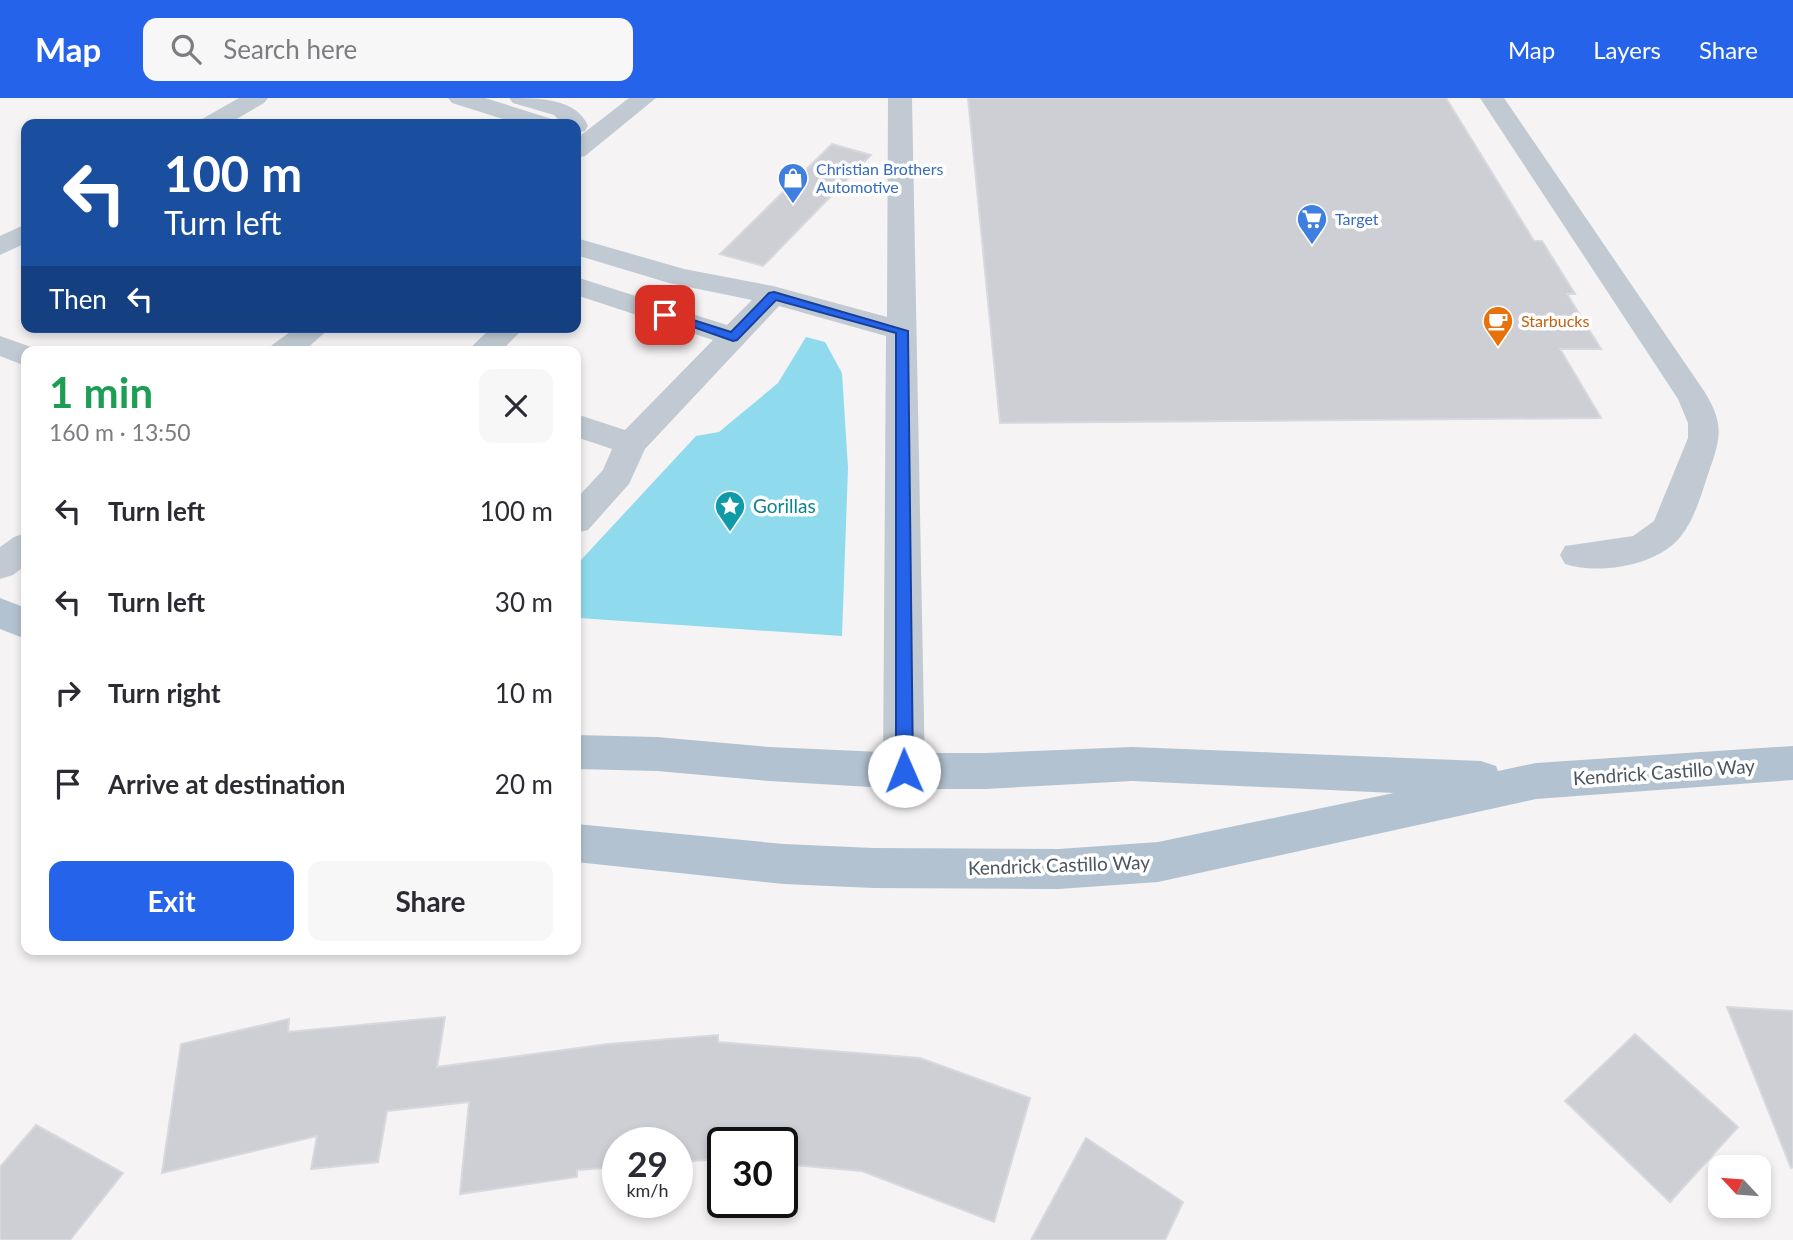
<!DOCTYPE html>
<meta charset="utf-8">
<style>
:root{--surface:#fff;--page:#f7f7f7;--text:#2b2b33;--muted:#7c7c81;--accent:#2563eb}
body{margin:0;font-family:Lato,sans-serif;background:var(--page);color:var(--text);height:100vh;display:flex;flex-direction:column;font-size:26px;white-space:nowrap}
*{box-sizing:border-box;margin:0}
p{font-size:23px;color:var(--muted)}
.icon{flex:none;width:38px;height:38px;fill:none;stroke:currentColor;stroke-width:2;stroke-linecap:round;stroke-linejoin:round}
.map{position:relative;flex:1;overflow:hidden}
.side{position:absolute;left:21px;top:248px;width:560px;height:609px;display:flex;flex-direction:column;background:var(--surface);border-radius:14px;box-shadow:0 4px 10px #0003}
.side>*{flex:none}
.banner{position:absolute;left:21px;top:21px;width:560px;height:214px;border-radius:14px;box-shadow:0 4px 10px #0003;background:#1a4fa0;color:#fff;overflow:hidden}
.needle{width:46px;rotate:296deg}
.controls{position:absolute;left:1708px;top:1057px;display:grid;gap:14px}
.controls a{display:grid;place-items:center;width:63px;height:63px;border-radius:14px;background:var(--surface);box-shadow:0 4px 10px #0003;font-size:35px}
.speed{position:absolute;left:602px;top:1029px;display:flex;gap:14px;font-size:35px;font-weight:700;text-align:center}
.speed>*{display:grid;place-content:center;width:91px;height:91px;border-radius:50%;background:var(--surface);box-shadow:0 4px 10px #0003;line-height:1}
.speed small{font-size:18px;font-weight:400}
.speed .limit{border:4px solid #111;border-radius:10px;background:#fff;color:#111}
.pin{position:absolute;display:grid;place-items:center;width:60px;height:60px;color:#fff;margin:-30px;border-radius:14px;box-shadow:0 4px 10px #0006}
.me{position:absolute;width:77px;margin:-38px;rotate:359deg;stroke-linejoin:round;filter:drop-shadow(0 0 5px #0008)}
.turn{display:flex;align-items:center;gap:24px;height:147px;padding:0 28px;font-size:32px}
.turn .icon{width:91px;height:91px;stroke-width:2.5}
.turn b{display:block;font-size:49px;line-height:60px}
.then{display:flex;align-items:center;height:66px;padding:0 28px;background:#0003;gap:14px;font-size:26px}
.round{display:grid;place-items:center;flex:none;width:74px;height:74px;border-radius:14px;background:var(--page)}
.overview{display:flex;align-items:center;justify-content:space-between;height:119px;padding:0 28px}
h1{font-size:42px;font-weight:700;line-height:52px;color:#1e9e55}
.button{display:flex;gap:14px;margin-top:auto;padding:14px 28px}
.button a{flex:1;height:80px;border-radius:14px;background:var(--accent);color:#fff;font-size:28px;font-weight:700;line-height:80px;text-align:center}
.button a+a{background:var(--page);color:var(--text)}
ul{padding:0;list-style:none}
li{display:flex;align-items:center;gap:21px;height:91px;padding:0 28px}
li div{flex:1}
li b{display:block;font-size:26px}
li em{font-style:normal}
header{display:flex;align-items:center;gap:42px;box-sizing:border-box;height:98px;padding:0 35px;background:var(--accent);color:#fff}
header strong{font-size:33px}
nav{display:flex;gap:38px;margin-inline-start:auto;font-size:24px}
.search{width:490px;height:63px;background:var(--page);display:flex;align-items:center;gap:18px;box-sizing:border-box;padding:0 24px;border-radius:14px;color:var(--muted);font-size:26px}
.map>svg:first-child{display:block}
.water{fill:#90daee}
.building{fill:#cdcfd5;stroke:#d7d9de;stroke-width:2}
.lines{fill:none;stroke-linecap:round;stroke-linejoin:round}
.minor{fill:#c1cad2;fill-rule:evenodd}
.major{fill:#b3c2d1;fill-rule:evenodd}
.route{fill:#2563eb;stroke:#184099;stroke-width:2}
.labels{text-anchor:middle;stroke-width:7;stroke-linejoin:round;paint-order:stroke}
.far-shop-label{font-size:16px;fill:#366cbe;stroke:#fff;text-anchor:start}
.far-food-label{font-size:16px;fill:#c56008;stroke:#fff;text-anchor:start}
.culture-label{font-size:19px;fill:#0d838f;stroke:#fff;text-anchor:start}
.street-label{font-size:19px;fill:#4a5661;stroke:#fff}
</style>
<header>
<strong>Map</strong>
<div class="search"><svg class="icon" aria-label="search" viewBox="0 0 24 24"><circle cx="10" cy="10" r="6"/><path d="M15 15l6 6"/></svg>Search here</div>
<nav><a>Map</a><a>Layers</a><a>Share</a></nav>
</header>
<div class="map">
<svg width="1793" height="1142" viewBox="0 0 1793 1142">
<rect width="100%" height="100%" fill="#f5f3f3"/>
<path class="water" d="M 806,239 L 825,244 L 842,275 L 848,370 L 842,538 L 579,520 L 581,462 L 696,338 L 719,334 L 778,285 Z"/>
<path class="building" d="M 968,0 L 1446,0 L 1534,143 L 1542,143 L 1575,196 L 1567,196 L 1601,251 L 1560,251 L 1601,320 L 1000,325 Z
M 832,46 L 871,57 L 763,168 L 720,156 Z
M 1727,909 L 1793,913 L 1793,1069 L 1791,1070 Z
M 445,919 L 437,969 L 608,946 L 718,937 L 718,944 L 920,960 L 1030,1000 L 994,1124 L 862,1073 L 782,1066 L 782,1045 L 723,1045 L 723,1061 L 677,1064 L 677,1045 L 618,1045 L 618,1069 L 577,1072 L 577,1079 L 460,1096 L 469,1004 L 387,1013 L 378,1064 L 311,1071 L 317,1038 L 162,1075 L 181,946 L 289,921 L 288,934 Z
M 1635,936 L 1738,1029 L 1670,1104 L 1565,1003 Z
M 36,1027 L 123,1075 L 70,1142 L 0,1142 L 0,1069 Z
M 1086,1040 L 1183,1104 L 1165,1142 L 1031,1142 Z"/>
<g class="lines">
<path class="minor" d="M 239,0 L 268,0 L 264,5 L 228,26 L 199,26 L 202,21 Z
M 448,0 L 485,0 L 552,21 L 555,26 L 519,26 L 452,5 Z
M 509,0 C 537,0 577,0 588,28 L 585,33 L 576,35 L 576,26 L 563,26 L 554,17 L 513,5 Z
M 629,0 L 656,0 L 585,58 L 576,60 L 576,41 Z
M 888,0 L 912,0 L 925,673 L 919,685 L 904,691 L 889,685 L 883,673 L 886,238 L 779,208 L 645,351 L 629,386 L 588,432 L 576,435 L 576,401 L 603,372 L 612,351 L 576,339 L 576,316 L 625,332 L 713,242 L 576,197 L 576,179 L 727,227 L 752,202 L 669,185 L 576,157 L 576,140 L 684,171 L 773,188 L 887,219 Z
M 1480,0 L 1504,0 L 1704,293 C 1726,328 1720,342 1707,379 C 1701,398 1694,422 1681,438 C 1658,468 1599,477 1565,466 L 1560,457 L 1565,448 L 1633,438 L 1654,423 L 1688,340 L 1688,325 L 1678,301 Z
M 26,126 L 26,145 L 0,157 L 0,138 Z
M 297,229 L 331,229 L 303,254 L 268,254 L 272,247 Z
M 492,229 L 525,229 L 500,254 L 466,254 Z
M 0,238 L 37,251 L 38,254 L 26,254 L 26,268 L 0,258 Z
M 26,435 L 26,467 L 13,477 L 0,481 L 0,449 L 14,439 Z"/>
<path class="major" d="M 0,500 L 26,510 L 26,541 L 0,531 Z
M 576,637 L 657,639 L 769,649 L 904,655 L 985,655 L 1132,649 L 1481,663 L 1496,668 L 1498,673 L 1536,665 L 1793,648 L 1793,682 L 1536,701 L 1158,784 L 1059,791 L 873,790 L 784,786 L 576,764 L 576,726 L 784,746 L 873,750 L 1059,751 L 1158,744 L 1394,695 L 1132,683 L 985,691 L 904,691 L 769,683 L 657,673 L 576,671 Z"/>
</g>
<path class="route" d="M 774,194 L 908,233 L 913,673 L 910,678 L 904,680 L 898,678 L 896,673 L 896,235 L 776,202 L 737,242 L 733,243 L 659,217 L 665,213 L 731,234 L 769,195 Z"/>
<defs>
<g id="shop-pin" transform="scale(1.575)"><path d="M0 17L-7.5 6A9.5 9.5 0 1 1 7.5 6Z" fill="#3f7fe0" stroke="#fff"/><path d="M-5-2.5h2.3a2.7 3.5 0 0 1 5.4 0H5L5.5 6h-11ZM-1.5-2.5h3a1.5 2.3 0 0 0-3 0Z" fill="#fff"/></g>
<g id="supermarket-pin" transform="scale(1.575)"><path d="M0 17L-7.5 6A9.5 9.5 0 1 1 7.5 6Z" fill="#3f7fe0" stroke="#fff"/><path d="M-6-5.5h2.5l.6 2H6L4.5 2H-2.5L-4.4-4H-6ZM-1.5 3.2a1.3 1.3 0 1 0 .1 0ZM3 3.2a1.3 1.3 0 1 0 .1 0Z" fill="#fff"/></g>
<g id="cafe-pin" transform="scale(1.575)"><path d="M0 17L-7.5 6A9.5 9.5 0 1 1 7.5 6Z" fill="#e8710a" stroke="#fff"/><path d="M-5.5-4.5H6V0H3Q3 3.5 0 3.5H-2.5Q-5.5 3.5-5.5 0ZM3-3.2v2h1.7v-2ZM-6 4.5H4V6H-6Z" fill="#fff"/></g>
<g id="sight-pin" transform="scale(1.575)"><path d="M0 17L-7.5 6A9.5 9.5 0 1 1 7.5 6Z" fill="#0f9aa8" stroke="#fff"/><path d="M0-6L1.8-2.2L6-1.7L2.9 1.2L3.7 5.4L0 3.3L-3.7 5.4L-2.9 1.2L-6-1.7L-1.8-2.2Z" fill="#fff"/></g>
</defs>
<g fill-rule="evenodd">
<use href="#shop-pin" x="793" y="80"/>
<use href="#supermarket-pin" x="1312" y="121"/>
<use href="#cafe-pin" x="1498" y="223"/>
<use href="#sight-pin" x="730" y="408"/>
</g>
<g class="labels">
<g class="far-shop-label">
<text x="816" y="77">Christian Brothers<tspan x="816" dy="18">Automotive</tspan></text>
<text x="1335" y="127">Target</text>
</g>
<g class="far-food-label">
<text x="1521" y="229">Starbucks</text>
</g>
<g class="culture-label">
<text x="753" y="415">Gorillas</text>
</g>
<g class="street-label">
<text transform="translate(1664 674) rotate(-4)" y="7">Kendrick Castillo Way</text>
<text transform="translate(1059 767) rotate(-2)" y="7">Kendrick Castillo Way</text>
</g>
</g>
</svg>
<div class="controls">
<a><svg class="needle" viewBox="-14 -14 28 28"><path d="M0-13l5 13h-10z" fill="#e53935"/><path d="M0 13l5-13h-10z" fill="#7c7c81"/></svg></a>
</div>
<div class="speed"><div>29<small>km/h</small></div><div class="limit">30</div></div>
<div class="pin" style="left:665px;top:217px;background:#d93025"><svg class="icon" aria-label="arrive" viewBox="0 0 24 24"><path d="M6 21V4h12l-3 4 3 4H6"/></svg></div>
<svg class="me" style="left:904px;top:673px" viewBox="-20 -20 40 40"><circle r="19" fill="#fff"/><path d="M0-13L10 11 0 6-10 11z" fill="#2563eb"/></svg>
<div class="banner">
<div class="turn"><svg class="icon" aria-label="left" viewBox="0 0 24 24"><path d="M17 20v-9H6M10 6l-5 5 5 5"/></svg><div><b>100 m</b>Turn left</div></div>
<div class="then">Then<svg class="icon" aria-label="left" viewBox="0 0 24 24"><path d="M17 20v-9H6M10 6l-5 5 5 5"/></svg></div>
</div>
<section class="side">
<div class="overview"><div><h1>1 min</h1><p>160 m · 13:50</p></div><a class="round"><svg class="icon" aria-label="close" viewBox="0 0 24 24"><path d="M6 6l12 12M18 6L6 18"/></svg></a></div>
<ul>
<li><svg class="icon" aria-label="left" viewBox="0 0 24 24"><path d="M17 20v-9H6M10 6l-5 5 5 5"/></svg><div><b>Turn left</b></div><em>100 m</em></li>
<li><svg class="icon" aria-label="left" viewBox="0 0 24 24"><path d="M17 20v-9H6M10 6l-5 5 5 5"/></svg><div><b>Turn left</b></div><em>30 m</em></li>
<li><svg class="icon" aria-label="right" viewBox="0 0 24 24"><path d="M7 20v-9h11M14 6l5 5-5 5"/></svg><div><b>Turn right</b></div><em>10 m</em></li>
<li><svg class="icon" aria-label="arrive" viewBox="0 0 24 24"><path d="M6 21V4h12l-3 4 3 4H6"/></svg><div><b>Arrive at destination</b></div><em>20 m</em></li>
</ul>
<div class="button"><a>Exit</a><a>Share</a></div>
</section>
</div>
